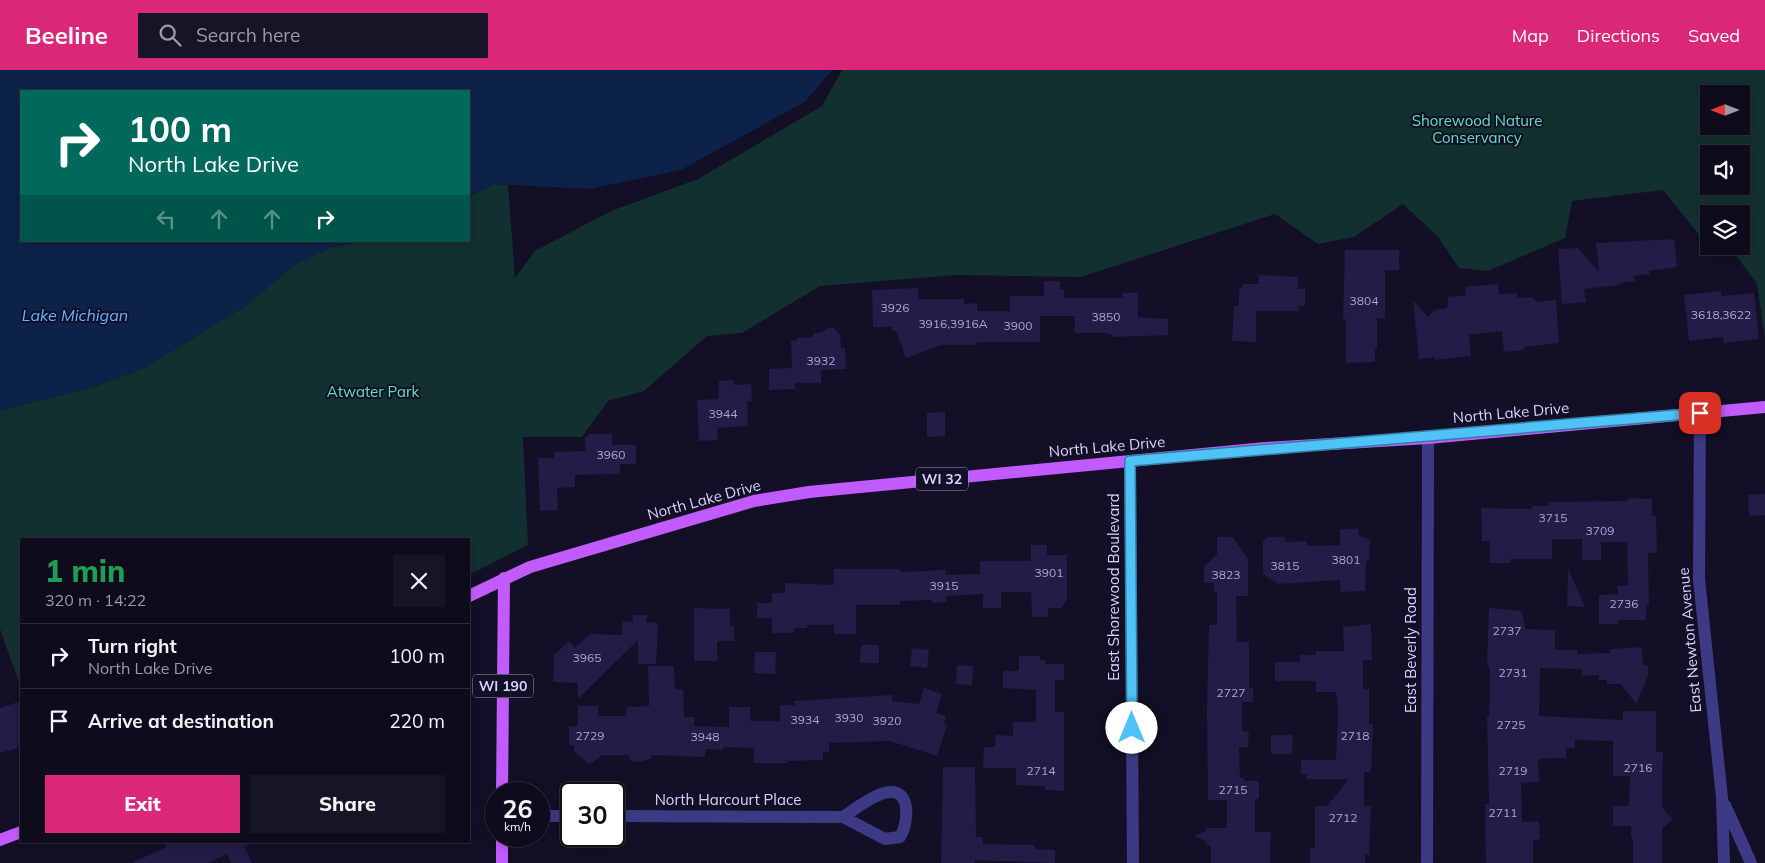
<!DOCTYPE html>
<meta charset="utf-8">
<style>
:root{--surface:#0e0b1c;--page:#171425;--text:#f1f3f6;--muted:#9b9ba3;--line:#2e2b3b;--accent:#db2777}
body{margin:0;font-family:Mulish,sans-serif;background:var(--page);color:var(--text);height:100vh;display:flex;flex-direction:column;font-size:19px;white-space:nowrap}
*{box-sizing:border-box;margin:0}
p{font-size:16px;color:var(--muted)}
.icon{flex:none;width:28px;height:28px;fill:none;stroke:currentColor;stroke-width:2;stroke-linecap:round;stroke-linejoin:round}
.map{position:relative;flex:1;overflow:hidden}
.side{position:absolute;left:20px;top:468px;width:450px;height:305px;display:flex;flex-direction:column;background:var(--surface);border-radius:0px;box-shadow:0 2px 8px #0003,0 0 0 1px var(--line)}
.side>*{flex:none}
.banner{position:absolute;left:20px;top:20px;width:450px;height:152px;border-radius:0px;box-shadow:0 2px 8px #0003,0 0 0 1px var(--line);background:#00695c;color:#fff;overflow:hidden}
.needle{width:32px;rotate:270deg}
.controls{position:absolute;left:1700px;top:15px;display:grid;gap:10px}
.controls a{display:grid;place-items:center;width:50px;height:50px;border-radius:0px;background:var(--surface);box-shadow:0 2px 8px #0003,0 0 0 1px var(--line);font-size:25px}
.speed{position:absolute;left:485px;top:712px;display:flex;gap:10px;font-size:25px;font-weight:700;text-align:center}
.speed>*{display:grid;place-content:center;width:65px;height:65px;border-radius:50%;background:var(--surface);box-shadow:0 2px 8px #0003,0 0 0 1px var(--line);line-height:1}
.speed small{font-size:12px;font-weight:400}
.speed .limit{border:2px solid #111;border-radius:8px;background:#fff;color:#111}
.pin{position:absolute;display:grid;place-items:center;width:42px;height:42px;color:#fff;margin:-21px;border-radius:10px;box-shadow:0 2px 8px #0006}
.me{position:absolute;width:55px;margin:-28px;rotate:0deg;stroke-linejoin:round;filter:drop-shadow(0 0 4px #0008)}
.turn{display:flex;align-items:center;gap:18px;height:105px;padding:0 25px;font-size:22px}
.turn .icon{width:65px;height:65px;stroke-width:2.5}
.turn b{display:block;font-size:35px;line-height:42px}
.lanes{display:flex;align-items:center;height:48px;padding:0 25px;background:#0003;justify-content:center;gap:25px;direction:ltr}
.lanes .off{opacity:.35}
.round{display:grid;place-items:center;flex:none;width:52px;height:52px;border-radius:0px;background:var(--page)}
.summary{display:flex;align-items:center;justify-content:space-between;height:85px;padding:0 25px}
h1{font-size:30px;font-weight:800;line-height:38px;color:#1e9e55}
.primary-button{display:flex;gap:10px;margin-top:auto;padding:10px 25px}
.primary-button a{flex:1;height:58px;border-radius:0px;background:var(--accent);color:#fff;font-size:20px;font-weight:800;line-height:58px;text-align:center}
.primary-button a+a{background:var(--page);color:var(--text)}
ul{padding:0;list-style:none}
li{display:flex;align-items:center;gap:15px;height:65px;padding:0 25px;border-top:1px solid var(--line)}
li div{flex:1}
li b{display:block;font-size:19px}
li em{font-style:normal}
header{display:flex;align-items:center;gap:30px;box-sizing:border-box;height:70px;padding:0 25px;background:var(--accent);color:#fff}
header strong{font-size:24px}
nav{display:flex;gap:28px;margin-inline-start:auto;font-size:18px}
.search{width:350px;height:45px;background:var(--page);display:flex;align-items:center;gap:12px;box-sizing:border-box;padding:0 18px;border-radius:0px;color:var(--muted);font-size:19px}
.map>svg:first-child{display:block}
.green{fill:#12302f;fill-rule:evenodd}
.water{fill:#0c2248}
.building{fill:#241b47}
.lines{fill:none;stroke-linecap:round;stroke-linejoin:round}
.minor{stroke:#3d3a85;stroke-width:12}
.major{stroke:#c25bff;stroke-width:12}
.route-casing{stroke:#337fa1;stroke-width:12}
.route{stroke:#4fc3f7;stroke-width:9}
.labels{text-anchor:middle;stroke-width:4;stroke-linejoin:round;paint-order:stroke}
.number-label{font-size:12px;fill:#aca6d1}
.shield{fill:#130f26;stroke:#9e99be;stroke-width:1}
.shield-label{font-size:14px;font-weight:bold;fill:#d9d4ff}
.park-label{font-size:15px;fill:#5fe0c0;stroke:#130f26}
.street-label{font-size:15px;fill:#d9d4ff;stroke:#130f26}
.water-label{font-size:16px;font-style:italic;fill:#62b6ff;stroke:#130f26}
</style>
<header>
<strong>Beeline</strong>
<div class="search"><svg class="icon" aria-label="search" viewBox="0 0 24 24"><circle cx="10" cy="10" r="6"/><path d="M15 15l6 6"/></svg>Search here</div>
<nav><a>Map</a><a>Directions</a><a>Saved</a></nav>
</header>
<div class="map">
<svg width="1765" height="793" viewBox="0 0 1765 793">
<rect width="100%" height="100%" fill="#130f26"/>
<path class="green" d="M 842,0 L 1765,0 L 1765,269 L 1757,214 L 1735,184 L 1716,186 L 1663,120 L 1572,131 L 1565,168 L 1488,201 L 1459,198 L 1438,167 L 1403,134 L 1354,167 L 1318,174 L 1275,144 L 1081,207 L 956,205 L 820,216 L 742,263 L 707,266 L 644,321 L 608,331 L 582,367 L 523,367 L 528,475 L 469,505 L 469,469 L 21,469 L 21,618 L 0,559 L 0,341 L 99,315 L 146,297 L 245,236 L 296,194 L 329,178 L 360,171 L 469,171 L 469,126 L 495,114 L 508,115 L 515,208 L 535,181 L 611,141 L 698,109 L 822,36 ZM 1709,24 L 1741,24 L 1741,56 L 1709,56 ZM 1709,84 L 1741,84 L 1741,116 L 1709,116 ZM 1709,144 L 1741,144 L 1741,176 L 1709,176 Z"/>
<path class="water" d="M 0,0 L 832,0 L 806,31 L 681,100 L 590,119 L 495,114 L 469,126 L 469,21 L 21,21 L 21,171 L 360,171 L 329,178 L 296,194 L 245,236 L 146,297 L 99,315 L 0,341 Z"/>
<path class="building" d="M 1674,169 L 1677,197 L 1649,201 L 1650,204 L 1634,206 L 1635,211 L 1619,213 L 1619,215 L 1584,219 L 1586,232 L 1562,234 L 1558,179 L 1578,178 L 1599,202 L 1596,173 Z
M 1345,180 L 1399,180 L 1399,200 L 1385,200 L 1385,248 L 1377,248 L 1377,279 L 1375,279 L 1375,292 L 1346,293 L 1346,249 L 1343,249 Z
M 1259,205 L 1298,207 L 1298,219 L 1305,219 L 1305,236 L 1299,236 L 1299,241 L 1256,241 L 1256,272 L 1232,271 L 1234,236 L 1239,236 L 1239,220 L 1244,214 L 1259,214 Z
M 1044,211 L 1060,211 L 1060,219 L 1064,219 L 1064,228 L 1123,228 L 1123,223 L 1138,223 L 1138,247 L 1168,249 L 1168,265 L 1113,267 L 1113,265 L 1106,263 L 1075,263 L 1075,246 L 1040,246 L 1040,272 L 977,272 L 977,275 L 941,275 L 906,288 L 896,261 L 892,261 L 891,257 L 873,257 L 872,220 L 918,218 L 918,229 L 964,229 L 964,234 L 977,233 L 977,241 L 1010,241 L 1010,226 L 1044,226 Z
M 1498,214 L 1499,224 L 1517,223 L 1517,228 L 1532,227 L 1537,232 L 1556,230 L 1559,273 L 1524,277 L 1524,280 L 1504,282 L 1502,261 L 1469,265 L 1471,286 L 1435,290 L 1435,287 L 1419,289 L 1413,230 L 1428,247 L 1435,240 L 1447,238 L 1448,227 L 1466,225 L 1465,217 Z
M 1721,221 L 1721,226 L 1754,223 L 1759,269 L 1724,273 L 1723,267 L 1689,271 L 1684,225 Z
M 828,258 L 834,258 L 840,265 L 841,278 L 845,278 L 846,299 L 821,300 L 821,313 L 795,313 L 795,319 L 769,320 L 769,299 L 792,298 L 791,271 L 797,271 L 797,268 L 813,267 L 813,263 L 821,263 Z
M 734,310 L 734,315 L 751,314 L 752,331 L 747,331 L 748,356 L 717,358 L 718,370 L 699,371 L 697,330 L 718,329 L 719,311 Z
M 945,342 L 945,366 L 927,367 L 927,343 Z
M 588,364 L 612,364 L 612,375 L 636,375 L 636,394 L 620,394 L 620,404 L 575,405 L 575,417 L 557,418 L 558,440 L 540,441 L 538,388 L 554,388 L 554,382 L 586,381 L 585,367 L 588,367 Z
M 1765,424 L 1765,445 L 1749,446 L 1748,425 Z
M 1630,428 L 1652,429 L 1652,445 L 1656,446 L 1657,483 L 1648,483 L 1649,535 L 1646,535 L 1646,550 L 1618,550 L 1618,554 L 1599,554 L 1599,525 L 1618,524 L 1617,516 L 1628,515 L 1627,472 L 1601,472 L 1601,490 L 1582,490 L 1582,469 L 1552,469 L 1552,489 L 1510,489 L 1510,493 L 1490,493 L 1490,471 L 1482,471 L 1481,438 L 1532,439 L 1532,436 L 1549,436 L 1549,432 L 1627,431 Z
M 1340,459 L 1358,459 L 1358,465 L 1370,470 L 1369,491 L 1366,491 L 1365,521 L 1341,522 L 1340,510 L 1278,514 L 1263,504 L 1263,471 L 1268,467 L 1285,467 L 1285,472 L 1307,471 L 1307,476 L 1340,475 Z
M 1217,467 L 1233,467 L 1248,489 L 1248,526 L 1236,526 L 1237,572 L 1249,572 L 1249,618 L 1253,618 L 1253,632 L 1242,632 L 1242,661 L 1249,662 L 1248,677 L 1239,677 L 1240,708 L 1244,708 L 1244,711 L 1259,711 L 1259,729 L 1255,729 L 1255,762 L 1271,762 L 1270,793 L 1211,793 L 1211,775 L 1207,775 L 1207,772 L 1194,766 L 1206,761 L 1206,758 L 1227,758 L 1227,730 L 1208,730 L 1207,641 L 1209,555 L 1217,555 L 1217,522 L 1214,522 L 1214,513 L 1204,513 L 1204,497 L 1217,484 Z
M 1031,475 L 1047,475 L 1047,485 L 1067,485 L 1067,530 L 1061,538 L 1048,538 L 1048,547 L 1032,547 L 1031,522 L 1001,522 L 1001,538 L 983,538 L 983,524 L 946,526 L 947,532 L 932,533 L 932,530 L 900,531 L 900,535 L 856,535 L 856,564 L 834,564 L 834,555 L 807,555 L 807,558 L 794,558 L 794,563 L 772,563 L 772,548 L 757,548 L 757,533 L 772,533 L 772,523 L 785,523 L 785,513 L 834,515 L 834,499 L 900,499 L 900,502 L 945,500 L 946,505 L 980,504 L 980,491 L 1031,491 Z
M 1568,498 L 1585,537 L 1567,536 Z
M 694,538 L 730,539 L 730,556 L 734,556 L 734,571 L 717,571 L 717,591 L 694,591 Z
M 1489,538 L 1522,541 L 1525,559 L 1555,560 L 1555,580 L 1577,580 L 1577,584 L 1610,583 L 1610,579 L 1642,577 L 1643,594 L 1648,596 L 1648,606 L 1636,634 L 1621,614 L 1607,614 L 1607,610 L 1599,610 L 1599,605 L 1582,606 L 1582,599 L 1540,598 L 1539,646 L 1623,650 L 1623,641 L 1656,641 L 1656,682 L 1663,682 L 1662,737 L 1673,750 L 1662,758 L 1662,793 L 1633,793 L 1633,770 L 1631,766 L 1631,756 L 1613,756 L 1613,736 L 1629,736 L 1630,706 L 1613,706 L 1613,671 L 1575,670 L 1575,678 L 1566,678 L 1566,688 L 1538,689 L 1539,712 L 1521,713 L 1522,752 L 1539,751 L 1540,769 L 1533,770 L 1533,793 L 1486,793 L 1485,734 L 1489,734 L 1487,646 L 1489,646 L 1490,598 L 1487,595 Z
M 633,545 L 647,545 L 646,552 L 658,553 L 656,594 L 638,594 L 638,570 L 578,629 L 578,613 L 553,612 L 554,585 L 569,571 L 575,578 L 590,564 L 622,565 L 622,551 L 633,552 Z
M 1371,554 L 1372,590 L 1363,590 L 1363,619 L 1369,619 L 1369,654 L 1373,654 L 1371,702 L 1364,702 L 1364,736 L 1371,736 L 1369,785 L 1365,785 L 1365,793 L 1310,793 L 1310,778 L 1315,778 L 1315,736 L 1327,736 L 1349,709 L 1307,709 L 1307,704 L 1301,704 L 1301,690 L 1336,690 L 1338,639 L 1336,622 L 1316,622 L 1316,611 L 1275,611 L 1275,592 L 1300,592 L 1300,585 L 1316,585 L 1316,581 L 1344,581 L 1343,557 Z
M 861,575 L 879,575 L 879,593 L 860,593 Z
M 912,578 L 929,580 L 927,598 L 910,596 Z
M 755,582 L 776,582 L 775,604 L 754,603 Z
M 1019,586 L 1040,586 L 1040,590 L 1045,590 L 1045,594 L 1064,594 L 1064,610 L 1055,610 L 1055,642 L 1064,642 L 1064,721 L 1045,720 L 1045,716 L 1016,715 L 1016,698 L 983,698 L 984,677 L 995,677 L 996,665 L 1013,666 L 1013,652 L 1036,652 L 1036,620 L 1003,618 L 1003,601 L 1019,601 Z
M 957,595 L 973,596 L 972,615 L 956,614 Z
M 648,596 L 674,596 L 675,619 L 683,619 L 684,647 L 695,647 L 694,656 L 729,657 L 729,637 L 750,637 L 750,651 L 780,651 L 780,635 L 795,635 L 794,631 L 892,625 L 892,631 L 919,634 L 924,618 L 942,624 L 936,643 L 946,646 L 944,654 L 947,655 L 937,686 L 890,671 L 829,673 L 829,682 L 823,682 L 823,690 L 787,691 L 787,693 L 754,693 L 754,678 L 723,677 L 723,680 L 705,679 L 705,687 L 651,685 L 651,689 L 637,692 L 629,690 L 629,685 L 602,685 L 592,693 L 587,693 L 574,681 L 574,675 L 569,675 L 569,656 L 578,656 L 578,636 L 598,636 L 598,646 L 625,646 L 628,637 L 649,636 Z
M 21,631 L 21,677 L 0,683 L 0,638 Z
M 1271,665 L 1293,665 L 1292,684 L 1271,684 Z
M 943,697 L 975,697 L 976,767 L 983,767 L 983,774 L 1035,775 L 1035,779 L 1055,780 L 1055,793 L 975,790 L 975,793 L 941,793 Z
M 163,771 L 255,771 L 244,776 L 252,793 L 231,793 L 227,784 L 208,793 L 132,793 L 166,777 Z"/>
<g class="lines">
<path class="minor" d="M 1700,343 L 1699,509 L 1722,728 L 1724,793
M 1130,391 L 1133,793
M 1725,735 L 1751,793
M 539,746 L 571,746
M 614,746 L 843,747 L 885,769 L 900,767 C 909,753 912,715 884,723 C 870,727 855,739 843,747
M 1427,793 L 1428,368"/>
<path class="major" d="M 469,526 L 530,497 L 754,431 L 809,422 L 1265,378 L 1428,368 L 1765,337
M 502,724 L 504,508
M 502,766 L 502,793
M 0,770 L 21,762"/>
</g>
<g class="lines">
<g class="route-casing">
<path id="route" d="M 1132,658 L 1130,391 L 1700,343"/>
</g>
<use href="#route" class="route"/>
</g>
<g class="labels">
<g class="number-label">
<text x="1364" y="235">3804</text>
<text x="895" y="242">3926</text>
<text x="1721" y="249">3618,3622</text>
<text x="1106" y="251">3850</text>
<text x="953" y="258">3916,3916A</text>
<text x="1018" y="260">3900</text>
<text x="821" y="295">3932</text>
<text x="723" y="348">3944</text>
<text x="611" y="389">3960</text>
<text x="1553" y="452">3715</text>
<text x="1600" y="465">3709</text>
<text x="1346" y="494">3801</text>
<text x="1285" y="500">3815</text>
<text x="1049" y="507">3901</text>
<text x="1226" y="509">3823</text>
<text x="944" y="520">3915</text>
<text x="1624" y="538">2736</text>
<text x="1507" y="565">2737</text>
<text x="587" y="592">3965</text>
<text x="1513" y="607">2731</text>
<text x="1231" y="627">2727</text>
<text x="849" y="652">3930</text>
<text x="805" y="654">3934</text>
<text x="887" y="655">3920</text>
<text x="1511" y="659">2725</text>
<text x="590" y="670">2729</text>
<text x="1355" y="670">2718</text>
<text x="705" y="671">3948</text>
<text x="1638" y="702">2716</text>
<text x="1041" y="705">2714</text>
<text x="1513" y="705">2719</text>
<text x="1233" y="724">2715</text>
<text x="1503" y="747">2711</text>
<text x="1343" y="752">2712</text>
</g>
<g class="shield">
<rect x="916" y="397.5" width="52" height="23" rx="4"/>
<rect x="473" y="604.5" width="60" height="23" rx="4"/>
</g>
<g class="shield-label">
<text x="942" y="414">WI 32</text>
<text x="503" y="621">WI 190</text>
</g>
<g class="park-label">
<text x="1477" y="56">Shorewood Nature<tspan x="1477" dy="17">Conservancy</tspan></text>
<text x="373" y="327">Atwater Park</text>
</g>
<g class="street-label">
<text transform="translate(1511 343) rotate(-5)" y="5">North Lake Drive</text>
<text transform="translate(1107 377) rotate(-5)" y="5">North Lake Drive</text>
<text transform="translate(704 430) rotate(-15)" y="5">North Lake Drive</text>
<text transform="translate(1114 517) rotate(-90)" y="5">East Shorewood Boulevard</text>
<text transform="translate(1690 570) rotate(-95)" y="5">East Newton Avenue</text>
<text transform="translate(1411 580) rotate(-90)" y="5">East Beverly Road</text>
<text x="728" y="735">North Harcourt Place</text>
</g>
<g class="water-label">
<text x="75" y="251">Lake Michigan</text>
</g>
</g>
</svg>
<div class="controls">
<a><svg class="needle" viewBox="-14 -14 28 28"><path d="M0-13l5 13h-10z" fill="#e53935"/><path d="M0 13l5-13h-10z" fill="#9b9ba3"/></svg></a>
<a><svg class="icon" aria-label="sound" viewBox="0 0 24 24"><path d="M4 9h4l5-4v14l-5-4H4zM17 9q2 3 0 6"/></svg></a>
<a><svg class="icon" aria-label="layers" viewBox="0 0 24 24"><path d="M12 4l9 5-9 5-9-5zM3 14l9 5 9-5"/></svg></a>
</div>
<div class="speed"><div>26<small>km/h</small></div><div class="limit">30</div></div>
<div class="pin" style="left:1700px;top:343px;background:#d93025"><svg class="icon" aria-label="arrive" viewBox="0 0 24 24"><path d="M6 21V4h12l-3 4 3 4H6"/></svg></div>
<svg class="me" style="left:1132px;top:658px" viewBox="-20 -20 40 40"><circle r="19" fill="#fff"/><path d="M0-13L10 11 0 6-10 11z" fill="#4fc3f7"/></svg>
<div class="banner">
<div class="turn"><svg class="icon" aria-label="right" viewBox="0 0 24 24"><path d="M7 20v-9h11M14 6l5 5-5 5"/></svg><div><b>100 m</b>North Lake Drive</div></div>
<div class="lanes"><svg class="icon off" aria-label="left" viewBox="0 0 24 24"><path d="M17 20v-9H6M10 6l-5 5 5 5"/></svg><svg class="icon off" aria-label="ahead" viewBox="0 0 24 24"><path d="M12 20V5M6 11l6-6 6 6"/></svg><svg class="icon off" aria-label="ahead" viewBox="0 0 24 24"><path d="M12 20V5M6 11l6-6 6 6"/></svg><svg class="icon" aria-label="right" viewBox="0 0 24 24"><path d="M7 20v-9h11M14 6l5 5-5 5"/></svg></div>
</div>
<section class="side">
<div class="summary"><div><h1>1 min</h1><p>320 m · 14:22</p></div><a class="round"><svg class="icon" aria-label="close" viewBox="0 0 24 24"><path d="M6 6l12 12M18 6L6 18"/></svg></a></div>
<ul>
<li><svg class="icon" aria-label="right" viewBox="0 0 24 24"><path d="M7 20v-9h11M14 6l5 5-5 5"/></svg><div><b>Turn right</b><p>North Lake Drive</p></div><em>100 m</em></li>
<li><svg class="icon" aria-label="arrive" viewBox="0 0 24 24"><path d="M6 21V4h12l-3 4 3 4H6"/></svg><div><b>Arrive at destination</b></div><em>220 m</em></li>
</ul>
<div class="primary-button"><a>Exit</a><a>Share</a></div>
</section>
</div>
